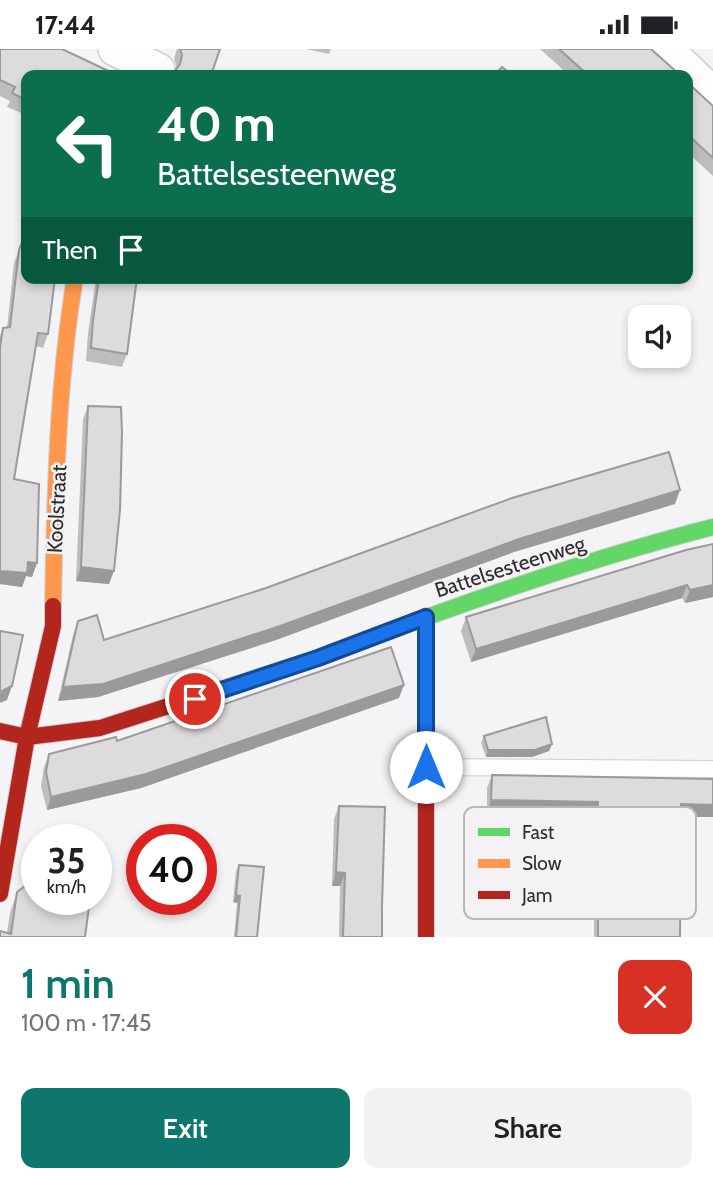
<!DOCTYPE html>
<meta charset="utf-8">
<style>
:root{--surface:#fff;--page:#f2f2f2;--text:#202124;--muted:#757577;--accent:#0f766e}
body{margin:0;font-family:Cabin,sans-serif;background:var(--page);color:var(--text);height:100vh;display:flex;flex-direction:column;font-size:26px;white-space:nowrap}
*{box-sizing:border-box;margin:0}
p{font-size:23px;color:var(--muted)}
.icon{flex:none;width:38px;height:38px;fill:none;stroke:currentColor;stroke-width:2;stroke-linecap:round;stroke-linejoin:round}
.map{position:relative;height:888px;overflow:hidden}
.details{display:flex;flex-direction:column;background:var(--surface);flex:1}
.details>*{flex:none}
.guide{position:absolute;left:21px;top:21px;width:672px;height:214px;border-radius:14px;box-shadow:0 4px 10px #0003;background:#0b6e4f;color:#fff;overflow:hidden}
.fabs{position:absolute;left:628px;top:256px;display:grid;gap:14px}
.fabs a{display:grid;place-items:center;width:63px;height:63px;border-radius:14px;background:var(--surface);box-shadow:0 4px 10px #0003;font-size:35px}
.speed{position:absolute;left:21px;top:775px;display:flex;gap:14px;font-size:35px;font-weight:700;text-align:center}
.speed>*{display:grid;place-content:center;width:91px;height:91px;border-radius:50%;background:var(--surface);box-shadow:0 4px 10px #0003;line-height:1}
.speed small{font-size:18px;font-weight:400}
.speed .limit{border:10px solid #d22;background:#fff;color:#111}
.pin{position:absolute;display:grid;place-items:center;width:60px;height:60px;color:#fff;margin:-30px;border:4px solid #fff;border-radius:50%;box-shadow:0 2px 7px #0007}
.me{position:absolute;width:77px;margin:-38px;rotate:0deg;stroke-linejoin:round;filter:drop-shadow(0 0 5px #0008)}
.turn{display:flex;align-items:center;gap:24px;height:147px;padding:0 21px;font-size:32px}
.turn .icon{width:91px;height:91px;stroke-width:2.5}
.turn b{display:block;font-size:49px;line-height:60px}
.then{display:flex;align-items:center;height:66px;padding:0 21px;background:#0003;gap:14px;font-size:26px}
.round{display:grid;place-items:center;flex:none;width:74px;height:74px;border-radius:14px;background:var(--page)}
.overview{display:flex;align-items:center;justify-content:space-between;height:119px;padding:0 21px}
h1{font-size:42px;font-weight:600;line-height:52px;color:var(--accent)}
.action{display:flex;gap:14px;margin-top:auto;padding:14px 21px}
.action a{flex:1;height:80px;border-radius:14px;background:var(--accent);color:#fff;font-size:28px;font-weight:600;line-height:80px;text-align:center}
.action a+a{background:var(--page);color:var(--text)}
.status{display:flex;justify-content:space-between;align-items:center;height:49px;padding:0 35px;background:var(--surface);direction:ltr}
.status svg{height:19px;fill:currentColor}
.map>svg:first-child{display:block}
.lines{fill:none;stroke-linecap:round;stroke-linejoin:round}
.lane-casing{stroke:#cfced0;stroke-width:18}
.street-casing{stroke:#cfced0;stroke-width:36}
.fast-casing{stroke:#cfced0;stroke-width:18}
.slow-casing{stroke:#cfced0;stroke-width:18}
.jam-casing{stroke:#cfced0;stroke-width:18}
.lane{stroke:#fdfdfe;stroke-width:16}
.street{stroke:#fdfdfe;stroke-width:33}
.fast{stroke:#63d668;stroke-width:16}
.slow{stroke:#ff974d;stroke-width:16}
.jam{stroke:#b3261e;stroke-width:16}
.wall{fill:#bebcbe}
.shaded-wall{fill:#9b999b}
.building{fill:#dddbdd;stroke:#9b999b;stroke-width:2}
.route-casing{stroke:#114b97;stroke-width:18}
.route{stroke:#1a73e8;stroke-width:12}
.labels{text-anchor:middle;stroke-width:5;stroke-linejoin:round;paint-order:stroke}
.street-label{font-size:21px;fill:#2e2d2e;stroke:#f5f2f6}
.key{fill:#f5f2f6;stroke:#b9b7ba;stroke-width:2}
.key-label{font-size:19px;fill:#2e2d2e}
</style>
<div class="status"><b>17:44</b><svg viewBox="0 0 49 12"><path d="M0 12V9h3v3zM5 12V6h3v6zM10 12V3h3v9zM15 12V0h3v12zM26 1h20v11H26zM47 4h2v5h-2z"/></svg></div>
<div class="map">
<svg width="713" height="888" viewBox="0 0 713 888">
<rect width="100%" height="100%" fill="#f4f3f5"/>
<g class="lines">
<g class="lane-casing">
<path id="lane" d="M 426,718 L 713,720"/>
</g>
<g class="street-casing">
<path id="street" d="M 115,0 L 158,21
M 666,0 L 713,45"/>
</g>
<g class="fast-casing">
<path id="fast" d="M 365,591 C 479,548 595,508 713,478"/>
</g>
<g class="slow-casing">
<path id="slow" d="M 53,557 C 55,448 57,337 75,229"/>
</g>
<g class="jam-casing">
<path id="jam" d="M 426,567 L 426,888
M 0,682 L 27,688 L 100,679 L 318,609 L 365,591
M 0,845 L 27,688 L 53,577 L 53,557"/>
</g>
<use href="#lane" class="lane"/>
<use href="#street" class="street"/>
<use href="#fast" class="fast"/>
<use href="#slow" class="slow"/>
<use href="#jam" class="jam"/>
</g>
<path class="wall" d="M 0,0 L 26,26 L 26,66 L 7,58 L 10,52 L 0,47 Z
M 177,0 L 220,0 L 174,23 L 177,20 L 174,10 Z
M 306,0 L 331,0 L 329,5 Z
M 540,0 L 651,0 L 680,26 L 569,26 Z
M 688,34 L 713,57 L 713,127 L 688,104 Z
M 26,183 L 48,285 L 43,299 L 36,297 L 14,430 L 37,514 L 32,528 L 26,527 L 22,538 L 0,535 L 0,287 L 3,279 L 7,279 L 14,214 Z
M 96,229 L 137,229 L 127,305 L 122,318 L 86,312 L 88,284 Z
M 88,357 L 109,535 L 76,532 L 83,370 Z
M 675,455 L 514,503 L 276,591 L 98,648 L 58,652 L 73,586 L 78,572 L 104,591 Z
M 713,495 L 713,548 L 685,554 L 682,549 L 471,613 L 461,582 L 466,568 Z
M 399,649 L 141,739 L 47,761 L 41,737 L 44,718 L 49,705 L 117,692 Z
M 484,687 L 552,695 L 549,702 L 532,708 L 486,708 L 481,694 Z
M 492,726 L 713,730 L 713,768 L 681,768 L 680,888 L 594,888 L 594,766 L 487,764 L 487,739 Z
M 339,757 L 382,857 L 382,888 L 339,888 L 340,837 L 332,837 L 334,770 Z
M 239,816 L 257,888 L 234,888 L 237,854 L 233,853 L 236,822 Z
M 17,843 L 85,888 L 0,888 L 7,884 L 10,864 Z"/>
<path class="shaded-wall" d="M 680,441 L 675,455 L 514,503 L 276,591 L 98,648 L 58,652 L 63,638 L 519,490 Z
M 28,513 L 37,514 L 32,528 L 26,527 L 22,538 L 0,535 L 0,522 Z
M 81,518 L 114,522 L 109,535 L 76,532 Z
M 687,536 L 682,549 L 471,613 L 476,600 Z
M 713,536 L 713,548 L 685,554 L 690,541 Z
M 404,636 L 399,649 L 141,739 L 47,761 L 51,748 Z
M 12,637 L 7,651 L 0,654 L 0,644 Z
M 552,695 L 549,702 L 532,708 L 486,708 L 488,701 Z
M 491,751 L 598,753 L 594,766 L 487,764 Z
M 681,755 L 713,756 L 713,768 L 676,768 Z
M 336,823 L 345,824 L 340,837 L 332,837 Z
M 236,846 L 240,847 L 237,854 L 233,853 Z"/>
<path class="building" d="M 0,0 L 62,0 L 117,26 L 26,26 L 26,51 L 12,44 L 15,38 L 0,31 Z
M 180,0 L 220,0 L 211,26 L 168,26 L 174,23 L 180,15 L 182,6 Z
M 559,0 L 651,0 L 680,26 L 588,26 Z
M 502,18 L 512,26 L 494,26 Z
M 688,34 L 713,57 L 713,109 L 688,86 Z
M 26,183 L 26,229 L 55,229 L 48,285 L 38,284 L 14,430 L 39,435 L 37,514 L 28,513 L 27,524 L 0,522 L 0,298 L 3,279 L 10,278 L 19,201 Z
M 99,229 L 137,229 L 127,305 L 91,299 L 93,271 Z
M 88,357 L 121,358 L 122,383 L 120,461 L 114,522 L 81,518 Z
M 669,403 L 680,441 L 519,490 L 280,577 L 103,635 L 63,638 L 78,572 L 97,566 L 104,591 L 266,539 L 512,449 Z
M 713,495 L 713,536 L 690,541 L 687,536 L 476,600 L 466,568 L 686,501 Z
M 0,582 L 23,586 L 12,637 L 0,643 Z
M 391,598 L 404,636 L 146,725 L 51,748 L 46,723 L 49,705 L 116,688 L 117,692 Z
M 546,668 L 552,695 L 535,701 L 488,701 L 484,687 Z
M 492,726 L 713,730 L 713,756 L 681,755 L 680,888 L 598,888 L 598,753 L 491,751 Z
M 339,757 L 385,758 L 382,857 L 382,888 L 343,888 L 345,824 L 336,823 Z
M 239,816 L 264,818 L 257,888 L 236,888 L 240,847 L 236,846 Z
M 25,837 L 37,839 L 37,850 L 90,850 L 85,888 L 0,888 L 0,882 L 11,885 L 17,843 Z"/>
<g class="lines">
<g class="route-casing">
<path id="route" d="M 195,650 L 318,609 L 426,568 L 426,718"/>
</g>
<use href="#route" class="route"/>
</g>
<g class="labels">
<g class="street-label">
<text transform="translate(57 460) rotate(-87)" y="7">Koolstraat</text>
<text transform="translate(510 518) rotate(-18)" y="7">Battelsesteenweg</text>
</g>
</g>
<rect x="464" y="758" width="232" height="112" rx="10" class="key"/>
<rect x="478" y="779" width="32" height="8" fill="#63d668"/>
<rect x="478" y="810" width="32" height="9" fill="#ff974d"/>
<rect x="478" y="842" width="32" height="8" fill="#b3261e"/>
<g class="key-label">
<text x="522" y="790">Fast</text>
<text x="522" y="821">Slow</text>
<text x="522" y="853">Jam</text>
</g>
</svg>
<div class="fabs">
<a><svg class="icon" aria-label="sound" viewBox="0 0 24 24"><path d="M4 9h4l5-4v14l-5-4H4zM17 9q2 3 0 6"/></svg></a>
</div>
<div class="speed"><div>35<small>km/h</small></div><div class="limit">40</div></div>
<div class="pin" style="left:195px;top:650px;background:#d93025"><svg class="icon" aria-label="arrive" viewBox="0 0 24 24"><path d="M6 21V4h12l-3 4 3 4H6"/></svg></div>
<svg class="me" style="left:426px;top:718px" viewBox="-20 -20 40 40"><circle r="19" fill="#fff"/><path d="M0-13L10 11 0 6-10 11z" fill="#1a73e8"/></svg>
<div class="guide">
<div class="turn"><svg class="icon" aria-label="left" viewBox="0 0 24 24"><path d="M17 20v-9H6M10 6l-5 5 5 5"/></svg><div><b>40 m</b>Battelsesteenweg</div></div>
<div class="then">Then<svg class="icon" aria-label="arrive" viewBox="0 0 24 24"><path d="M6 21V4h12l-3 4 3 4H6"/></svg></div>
</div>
</div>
<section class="details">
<div class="overview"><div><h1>1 min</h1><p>100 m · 17:45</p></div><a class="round" style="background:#d93025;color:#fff"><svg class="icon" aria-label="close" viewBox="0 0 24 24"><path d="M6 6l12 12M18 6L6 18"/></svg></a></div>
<div class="action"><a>Exit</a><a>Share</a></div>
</section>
